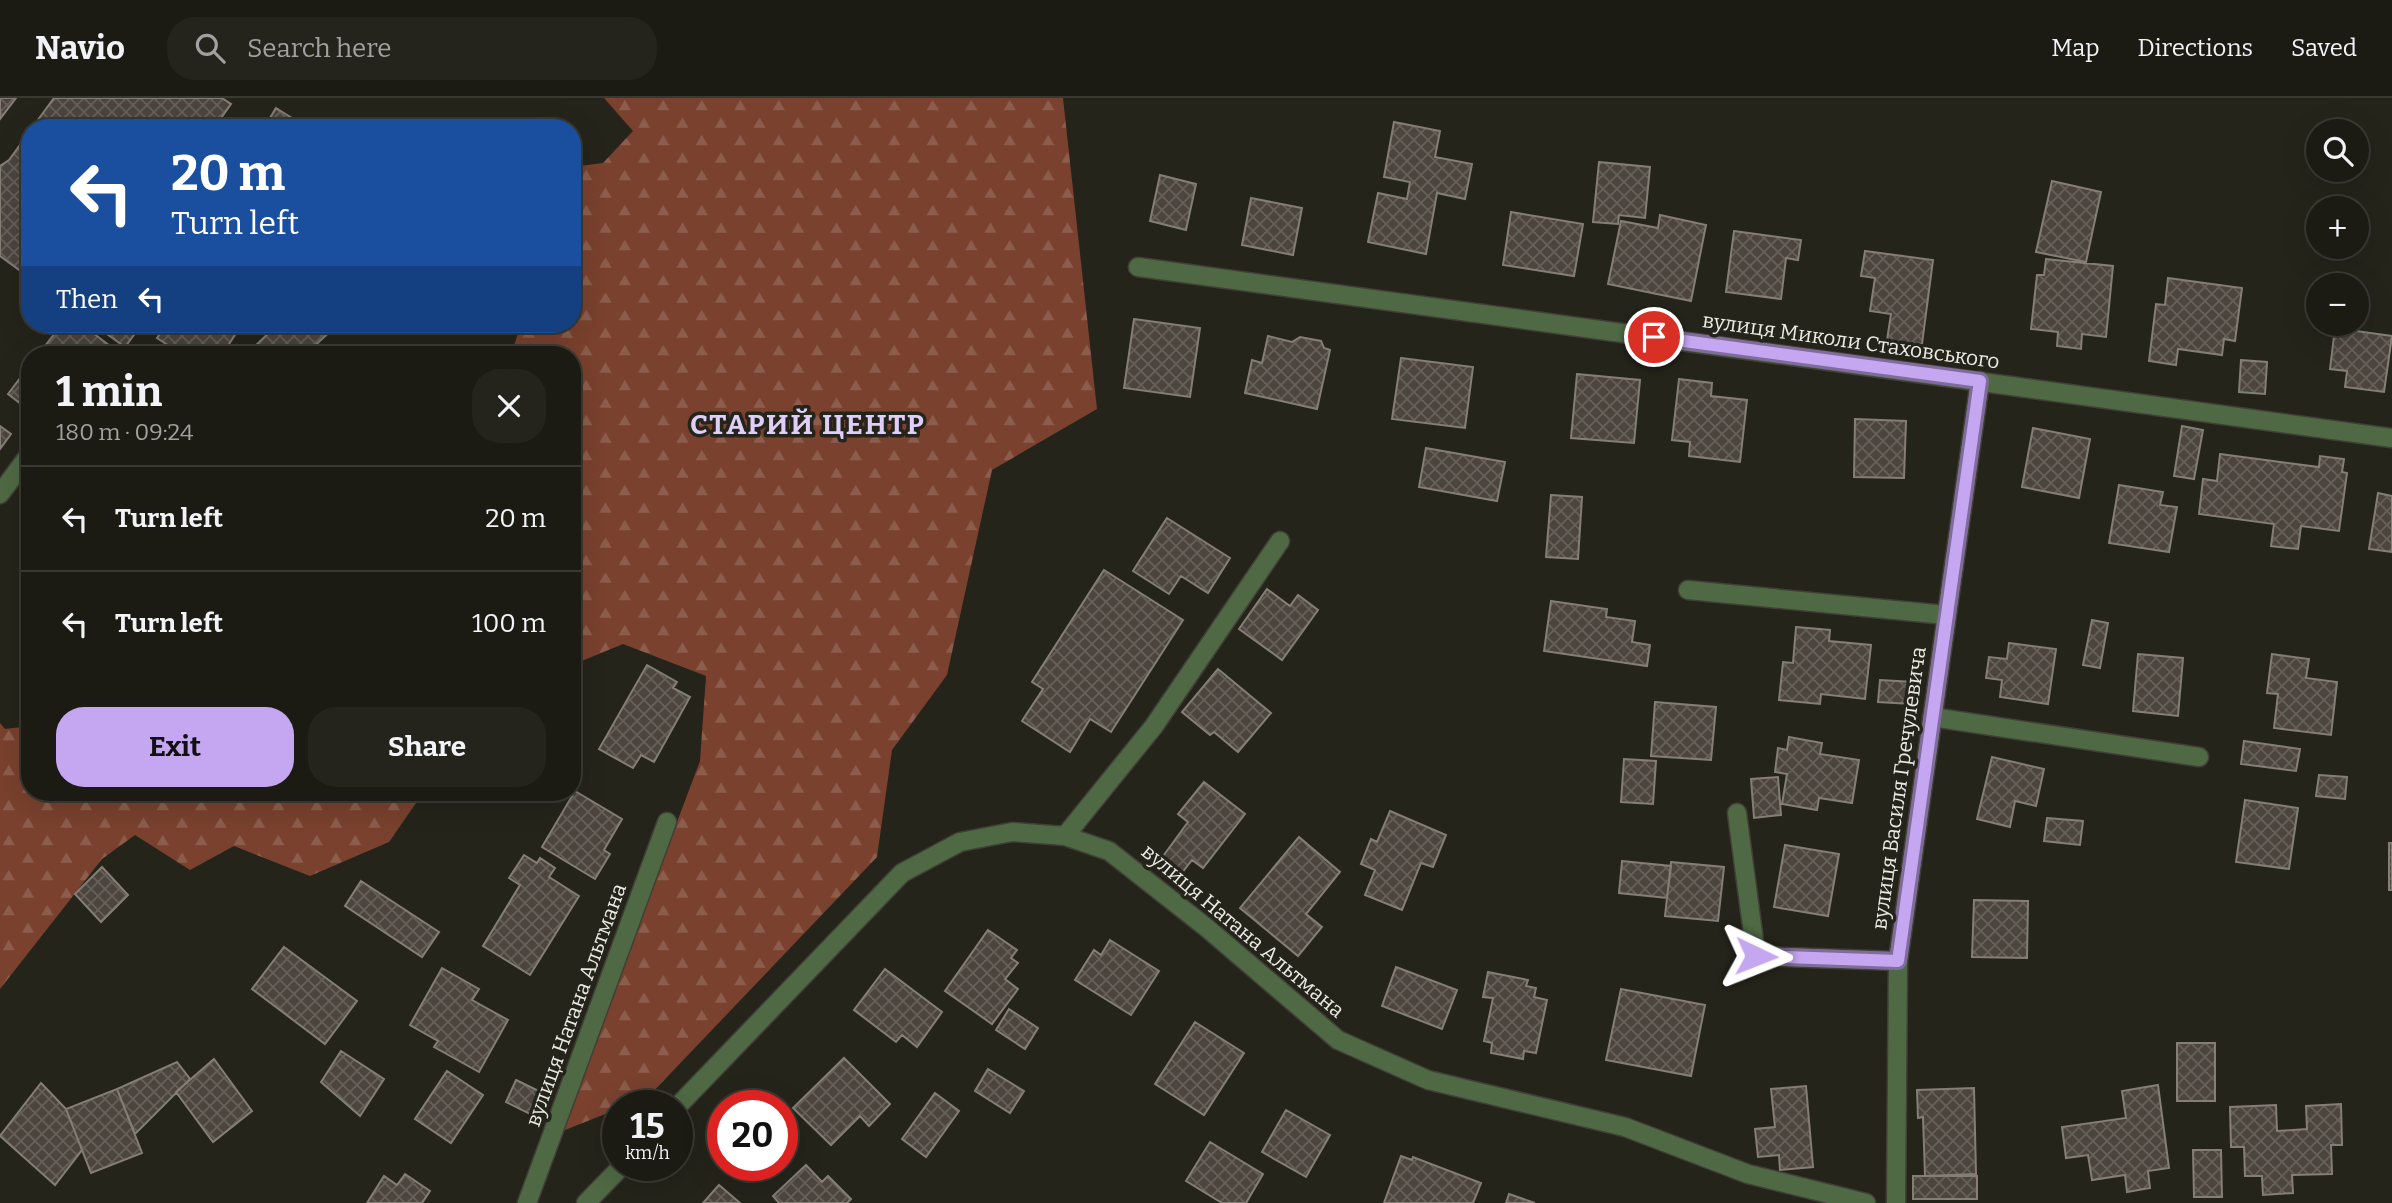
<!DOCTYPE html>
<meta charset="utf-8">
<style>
:root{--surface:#1b1b14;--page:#24241d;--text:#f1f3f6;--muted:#a0a1a0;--line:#393934;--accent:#c5a6f0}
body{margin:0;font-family:Bitter,serif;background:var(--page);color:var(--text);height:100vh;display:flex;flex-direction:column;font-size:26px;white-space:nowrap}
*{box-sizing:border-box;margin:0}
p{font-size:23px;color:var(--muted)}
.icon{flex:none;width:38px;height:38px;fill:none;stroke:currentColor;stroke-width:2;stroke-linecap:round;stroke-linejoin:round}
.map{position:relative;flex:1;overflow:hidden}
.sheet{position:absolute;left:21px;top:248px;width:560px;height:455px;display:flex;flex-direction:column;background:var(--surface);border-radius:28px;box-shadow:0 7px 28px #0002,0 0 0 2px var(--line)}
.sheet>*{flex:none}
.top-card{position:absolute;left:21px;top:21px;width:560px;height:214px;border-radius:28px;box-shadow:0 7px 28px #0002,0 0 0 2px var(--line);background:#1a4fa0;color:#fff;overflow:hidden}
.fabs{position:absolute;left:2306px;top:21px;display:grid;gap:14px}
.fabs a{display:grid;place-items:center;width:63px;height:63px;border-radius:50%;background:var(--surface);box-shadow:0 7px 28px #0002,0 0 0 2px var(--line);font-size:35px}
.speed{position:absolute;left:602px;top:992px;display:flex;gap:14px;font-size:35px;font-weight:700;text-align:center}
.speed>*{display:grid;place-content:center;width:91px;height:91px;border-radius:50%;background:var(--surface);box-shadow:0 7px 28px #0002,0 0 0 2px var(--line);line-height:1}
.speed small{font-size:18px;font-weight:400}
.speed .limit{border:10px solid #d22;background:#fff;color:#111}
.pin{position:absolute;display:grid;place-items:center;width:60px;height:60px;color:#fff;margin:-30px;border:4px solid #fff;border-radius:50%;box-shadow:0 2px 7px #0007}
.me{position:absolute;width:77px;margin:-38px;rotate:92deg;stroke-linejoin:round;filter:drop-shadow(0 0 5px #0008)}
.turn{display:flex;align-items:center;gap:24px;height:147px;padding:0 35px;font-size:32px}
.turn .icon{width:91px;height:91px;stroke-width:2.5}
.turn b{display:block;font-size:49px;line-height:60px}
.then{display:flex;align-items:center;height:66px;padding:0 35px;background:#0003;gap:14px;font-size:26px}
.round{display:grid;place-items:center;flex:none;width:74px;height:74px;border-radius:28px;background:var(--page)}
.head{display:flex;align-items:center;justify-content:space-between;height:119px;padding:0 35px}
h1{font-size:42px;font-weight:700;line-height:52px}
.cta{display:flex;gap:14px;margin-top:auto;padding:14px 35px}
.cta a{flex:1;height:80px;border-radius:28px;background:var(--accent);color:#111;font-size:28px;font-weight:700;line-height:80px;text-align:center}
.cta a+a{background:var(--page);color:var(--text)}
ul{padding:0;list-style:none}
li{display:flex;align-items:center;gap:21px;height:105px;padding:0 35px;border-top:2px solid var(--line)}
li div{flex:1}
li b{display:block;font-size:26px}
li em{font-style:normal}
header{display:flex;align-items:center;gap:42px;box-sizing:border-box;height:98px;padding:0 35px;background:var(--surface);border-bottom:2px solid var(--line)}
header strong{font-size:33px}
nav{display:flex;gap:38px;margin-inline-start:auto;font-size:24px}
.search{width:490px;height:63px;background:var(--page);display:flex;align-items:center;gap:18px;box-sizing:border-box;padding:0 24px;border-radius:28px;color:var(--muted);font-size:26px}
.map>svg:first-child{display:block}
.forest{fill:url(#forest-firs)}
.building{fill:url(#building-cross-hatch);stroke:#847e76;stroke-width:2}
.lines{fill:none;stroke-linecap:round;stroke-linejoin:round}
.minor-casing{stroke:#404037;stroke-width:21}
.minor{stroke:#4f6944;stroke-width:18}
.route-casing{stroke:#806c9c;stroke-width:18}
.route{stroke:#c5a6f0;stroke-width:12}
.labels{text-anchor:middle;stroke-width:7;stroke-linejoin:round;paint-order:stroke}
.street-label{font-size:21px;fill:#eaeae4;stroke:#24241b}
.district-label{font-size:28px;font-weight:bold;letter-spacing:2px;fill:#decef8;stroke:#24241b}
</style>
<header>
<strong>Navio</strong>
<div class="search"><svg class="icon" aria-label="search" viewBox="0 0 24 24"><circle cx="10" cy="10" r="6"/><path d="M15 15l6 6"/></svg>Search here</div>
<nav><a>Map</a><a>Directions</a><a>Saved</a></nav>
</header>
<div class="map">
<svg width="2392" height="1105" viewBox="0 0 2392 1105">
<defs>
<pattern id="forest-firs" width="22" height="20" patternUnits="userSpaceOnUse" patternTransform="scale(1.75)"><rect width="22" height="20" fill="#79412e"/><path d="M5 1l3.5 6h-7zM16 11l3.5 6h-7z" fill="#8c5d4c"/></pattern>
<pattern id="building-cross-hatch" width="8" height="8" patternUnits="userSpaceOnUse" patternTransform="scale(1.75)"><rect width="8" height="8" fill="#4c453e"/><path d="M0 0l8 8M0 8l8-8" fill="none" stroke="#66605a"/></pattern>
</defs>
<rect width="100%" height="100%" fill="#24241b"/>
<path class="forest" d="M 604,0 L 1063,0 L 1097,311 L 992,372 L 947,577 L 892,652 L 877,759 L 649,998 L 624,1008 L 618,1008 L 618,1011 L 560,1034 L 700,663 L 706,578 L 623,546 L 572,567 L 572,257 L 511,257 L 521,226 L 572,226 L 572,69 L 603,65 L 633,33 Z
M 0,625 L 5,631 L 30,628 L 30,695 L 423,695 L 389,744 L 310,778 L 234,748 L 190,772 L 135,737 L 102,761 L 0,891 Z"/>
<path class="building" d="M 0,0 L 16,0 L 0,21 Z
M 54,0 L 222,0 L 231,6 L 214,30 L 32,30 Z
M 276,10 L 308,30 L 264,30 Z
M 1394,24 L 1440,33 L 1435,59 L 1472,66 L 1465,101 L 1437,95 L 1426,156 L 1368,144 L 1378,95 L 1407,101 L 1410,84 L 1384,79 Z
M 30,33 L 30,180 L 0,158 L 0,68 L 9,62 Z
M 1599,64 L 1650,69 L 1645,120 L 1619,117 L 1618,126 L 1593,124 Z
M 1160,77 L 1196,86 L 1186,132 L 1150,123 Z
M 2052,83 L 2101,94 L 2086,164 L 2036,154 Z
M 1251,100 L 1302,110 L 1293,157 L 1242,147 Z
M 1511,114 L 1583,126 L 1574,178 L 1503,167 Z
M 1660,117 L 1706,127 L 1691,203 L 1608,186 L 1621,123 L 1658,130 Z
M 1734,133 L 1801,142 L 1798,162 L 1786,160 L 1781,201 L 1726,194 Z
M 1865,153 L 1933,162 L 1922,246 L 1887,242 L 1891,216 L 1870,213 L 1875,180 L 1861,178 Z
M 2046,161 L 2113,168 L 2106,239 L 2082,236 L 2081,251 L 2057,248 L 2058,234 L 2031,231 L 2037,177 L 2044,177 Z
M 2168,180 L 2242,190 L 2235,243 L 2224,241 L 2222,257 L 2178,251 L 2176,267 L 2149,263 L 2156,206 L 2165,207 Z
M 1134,221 L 1200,230 L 1190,299 L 1124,290 Z
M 62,226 L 81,226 L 122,257 L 38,257 Z
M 93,226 L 142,226 L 125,249 Z
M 167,226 L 242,226 L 222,257 L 183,257 L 157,240 Z
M 278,226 L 338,226 L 305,257 L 255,257 L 250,253 Z
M 2335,230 L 2392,238 L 2384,294 L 2345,289 L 2347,273 L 2330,271 Z
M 1268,238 L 1292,244 L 1300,239 L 1321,243 L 1324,250 L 1330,252 L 1317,311 L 1245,295 L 1252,262 L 1262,265 Z
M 1401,260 L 1473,269 L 1465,330 L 1392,321 Z
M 2241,262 L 2267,264 L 2265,296 L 2239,294 Z
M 30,267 L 30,313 L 8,296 Z
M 1577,276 L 1640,282 L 1634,345 L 1571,340 Z
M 1679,281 L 1712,285 L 1711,298 L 1747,302 L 1740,364 L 1689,358 L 1690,344 L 1672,342 Z
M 1855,321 L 1906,323 L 1904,380 L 1854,379 Z
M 0,328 L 11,336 L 0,351 Z
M 2182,328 L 2203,332 L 2194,381 L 2174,378 Z
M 2033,330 L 2090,341 L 2079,400 L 2022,389 Z
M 1426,350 L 1505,364 L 1497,403 L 1419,389 Z
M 2220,356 L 2319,369 L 2320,358 L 2344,361 L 2342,374 L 2347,375 L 2339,433 L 2301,428 L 2298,451 L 2271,448 L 2274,426 L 2199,416 L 2203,381 L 2217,383 Z
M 2119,387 L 2163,394 L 2160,407 L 2177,409 L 2169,454 L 2109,445 Z
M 2378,395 L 2392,398 L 2392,454 L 2369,451 Z
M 1551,397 L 1582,399 L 1578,461 L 1546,459 Z
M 1167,420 L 1230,460 L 1208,495 L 1181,478 L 1169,496 L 1133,473 Z
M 1104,472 L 1183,522 L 1111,634 L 1090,621 L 1070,654 L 1022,623 L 1043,591 L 1032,584 Z
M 1267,491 L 1290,508 L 1298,497 L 1318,512 L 1282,562 L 1239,531 Z
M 1551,503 L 1607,511 L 1606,519 L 1635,523 L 1632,544 L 1650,547 L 1647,568 L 1544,553 Z
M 2092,522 L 2108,525 L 2100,570 L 2083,567 Z
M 1796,529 L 1830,532 L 1829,543 L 1871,547 L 1865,601 L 1821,596 L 1820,606 L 1779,602 L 1783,564 L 1793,565 Z
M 2009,545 L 2056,551 L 2048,606 L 2000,599 L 2002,582 L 1986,580 L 1989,559 L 2007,561 Z
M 2138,556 L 2183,560 L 2178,618 L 2133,613 Z
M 2272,556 L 2309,561 L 2306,580 L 2337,584 L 2331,637 L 2274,630 L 2278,596 L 2267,595 Z
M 647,567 L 677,584 L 673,590 L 690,599 L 654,664 L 641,657 L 633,670 L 599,651 Z
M 1218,571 L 1271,615 L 1238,654 L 1214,634 L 1210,637 L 1182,614 Z
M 1880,582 L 1913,584 L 1911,606 L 1878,604 Z
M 1655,604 L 1716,609 L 1711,662 L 1651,658 Z
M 1789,639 L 1822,645 L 1820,656 L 1859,662 L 1852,705 L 1819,700 L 1817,712 L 1782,706 L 1787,676 L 1775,674 L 1778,650 L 1787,652 Z
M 2244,643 L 2300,651 L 2296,673 L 2241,666 Z
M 1992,659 L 2044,671 L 2036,708 L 2015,703 L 2010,729 L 1977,721 Z
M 1624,661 L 1656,663 L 1653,706 L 1621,704 Z
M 2319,677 L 2347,679 L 2345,701 L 2316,698 Z
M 1778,679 L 1781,717 L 1754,720 L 1751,681 Z
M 1204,684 L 1245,716 L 1203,770 L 1192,762 L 1181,776 L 1161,761 L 1188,724 L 1178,716 Z
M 575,693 L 622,721 L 604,752 L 610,756 L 595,781 L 542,749 Z
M 2245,702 L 2298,710 L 2289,771 L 2236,764 Z
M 1390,713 L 1446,737 L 1433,769 L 1421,765 L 1402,812 L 1365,797 L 1375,772 L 1361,766 L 1371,741 L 1377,744 Z
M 2047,720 L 2083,723 L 2080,747 L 2044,743 Z
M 1299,739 L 1340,774 L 1306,816 L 1322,829 L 1298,858 L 1240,810 Z
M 2389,745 L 2392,745 L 2392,792 L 2389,792 Z
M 1785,747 L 1839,756 L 1828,818 L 1774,809 Z
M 524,757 L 537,765 L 540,760 L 555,770 L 549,779 L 579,798 L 530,877 L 483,848 L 520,787 L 509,780 Z
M 1622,763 L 1671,768 L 1667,800 L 1619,795 Z
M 1671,764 L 1724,769 L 1718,823 L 1665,818 Z
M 102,769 L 128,797 L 101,824 L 75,796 Z
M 361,783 L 439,834 L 422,859 L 345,808 Z
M 1974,802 L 2028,803 L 2027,860 L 1972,859 Z
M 988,832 L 1017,852 L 1011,860 L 1018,865 L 1005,881 L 1018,891 L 992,926 L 945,893 Z
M 1110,842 L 1159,873 L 1131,917 L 1075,882 L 1094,852 L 1101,857 Z
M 284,849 L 357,903 L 325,946 L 252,891 Z
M 1396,869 L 1457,892 L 1442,931 L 1382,908 Z
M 442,870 L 479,891 L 472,902 L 508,922 L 479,974 L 434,949 L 438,943 L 410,927 Z
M 885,871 L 942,914 L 917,949 L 902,937 L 896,944 L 854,912 Z
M 1488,874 L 1528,882 L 1526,888 L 1536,890 L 1534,899 L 1547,902 L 1536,955 L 1524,953 L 1523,961 L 1491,955 L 1492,945 L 1484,943 L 1493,900 L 1483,899 Z
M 1621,891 L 1705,907 L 1691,978 L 1606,962 Z
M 1009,911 L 1038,930 L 1025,951 L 996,932 Z
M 1195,924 L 1244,955 L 1204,1017 L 1155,986 Z
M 2177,945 L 2215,945 L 2215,1003 L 2177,1003 Z
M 341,953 L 384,981 L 360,1018 L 321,984 Z
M 844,960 L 890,1006 L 869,1028 L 860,1018 L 831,1047 L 793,1010 Z
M 214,961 L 252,1013 L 213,1044 L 176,994 Z
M 177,964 L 190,981 L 135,1036 L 117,991 Z
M 988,971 L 1024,993 L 1010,1015 L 975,993 Z
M 447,973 L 483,997 L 451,1045 L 415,1021 Z
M 516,982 L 551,999 L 540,1021 L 506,1004 Z
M 41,985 L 66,1011 L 82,1052 L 55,1087 L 0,1038 Z
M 2158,987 L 2169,1070 L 2148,1073 L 2150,1090 L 2127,1094 L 2125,1077 L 2092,1082 L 2088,1057 L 2066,1060 L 2062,1029 L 2126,1020 L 2122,993 Z
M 1806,988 L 1813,1069 L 1780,1072 L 1779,1057 L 1758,1059 L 1755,1031 L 1775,1029 L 1771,991 Z
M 1974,990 L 1976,1076 L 1925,1078 L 1923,1019 L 1918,1020 L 1917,992 Z
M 117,991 L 142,1055 L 91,1075 L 66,1011 Z
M 935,995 L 959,1013 L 926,1059 L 902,1041 Z
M 2341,1006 L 2342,1047 L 2331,1047 L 2332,1076 L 2292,1077 L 2293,1095 L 2263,1097 L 2262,1078 L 2245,1078 L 2244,1049 L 2231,1049 L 2230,1009 L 2276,1007 L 2277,1033 L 2307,1031 L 2306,1008 Z
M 1286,1012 L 1330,1037 L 1306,1079 L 1262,1054 Z
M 1210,1044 L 1263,1076 L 1246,1105 L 1222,1105 L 1186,1083 Z
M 2193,1052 L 2221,1052 L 2222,1099 L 2194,1099 Z
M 1401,1058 L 1412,1062 L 1413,1059 L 1481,1085 L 1473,1105 L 1384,1105 Z
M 806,1067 L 822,1084 L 828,1078 L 851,1101 L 847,1105 L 779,1105 L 773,1098 Z
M 405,1076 L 430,1093 L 422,1105 L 367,1105 L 384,1078 L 397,1087 Z
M 1913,1078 L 1977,1078 L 1977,1101 L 1913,1101 Z
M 719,1087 L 740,1105 L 703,1105 Z
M 1509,1096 L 1535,1105 L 1506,1105 Z"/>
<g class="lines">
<g class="minor-casing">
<path id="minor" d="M 1138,169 L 2392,340
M 0,396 L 26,361
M 1688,492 L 1946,517
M 1932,619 L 2199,659
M 1737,715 L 1756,858 L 1898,863
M 1065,738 L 1154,628 L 1280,443
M 677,1009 L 902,775 L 960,744 L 1012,734 L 1065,738 L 1109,753 L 1207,830 L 1338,942 L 1428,982 L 1625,1029 L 1748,1076 L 1866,1105
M 527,1105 L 667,724
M 586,1105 L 622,1068
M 1896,1105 L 1898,863 L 1980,283"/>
</g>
<use href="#minor" class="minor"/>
</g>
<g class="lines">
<g class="route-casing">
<path id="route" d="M 1654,239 L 1980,283 L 1898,863 L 1756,858"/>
</g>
<use href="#route" class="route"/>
</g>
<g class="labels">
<g class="street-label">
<text transform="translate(1851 243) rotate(8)" y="7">вулиця Миколи Стаховського</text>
<text transform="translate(1899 690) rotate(-82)" y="7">вулиця Василя Гречулевича</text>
<text transform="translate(1243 833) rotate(40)" y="7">вулиця Натана Альтмана</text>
<text transform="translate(576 907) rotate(-70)" y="7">вулиця Натана Альтмана</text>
</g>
<g class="district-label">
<text x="808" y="336">СТАРИЙ ЦЕНТР</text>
</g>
</g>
</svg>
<div class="fabs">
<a><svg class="icon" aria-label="search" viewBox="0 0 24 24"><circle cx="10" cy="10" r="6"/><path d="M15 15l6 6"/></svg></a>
<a>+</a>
<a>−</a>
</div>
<div class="speed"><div>15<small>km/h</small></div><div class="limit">20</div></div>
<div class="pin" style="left:1654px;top:239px;background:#d93025"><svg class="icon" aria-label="arrive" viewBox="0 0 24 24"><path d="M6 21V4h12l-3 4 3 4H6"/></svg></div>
<svg class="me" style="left:1756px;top:858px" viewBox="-20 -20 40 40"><path d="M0-17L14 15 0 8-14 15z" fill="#c5a6f0" stroke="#fff" stroke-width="4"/></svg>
<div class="top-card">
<div class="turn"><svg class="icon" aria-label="left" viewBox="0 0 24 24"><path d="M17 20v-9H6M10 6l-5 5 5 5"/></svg><div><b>20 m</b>Turn left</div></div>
<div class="then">Then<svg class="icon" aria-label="left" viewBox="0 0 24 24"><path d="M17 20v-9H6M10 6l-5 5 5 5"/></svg></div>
</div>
<section class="sheet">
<div class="head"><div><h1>1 min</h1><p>180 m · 09:24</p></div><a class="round"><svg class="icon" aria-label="close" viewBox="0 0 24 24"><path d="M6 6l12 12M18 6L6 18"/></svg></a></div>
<ul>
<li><svg class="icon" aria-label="left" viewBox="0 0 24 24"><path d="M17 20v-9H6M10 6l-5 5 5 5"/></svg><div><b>Turn left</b></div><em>20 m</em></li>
<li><svg class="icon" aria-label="left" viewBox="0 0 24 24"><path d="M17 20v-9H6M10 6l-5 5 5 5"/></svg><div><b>Turn left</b></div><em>100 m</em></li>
</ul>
<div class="cta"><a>Exit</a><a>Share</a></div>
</section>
</div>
